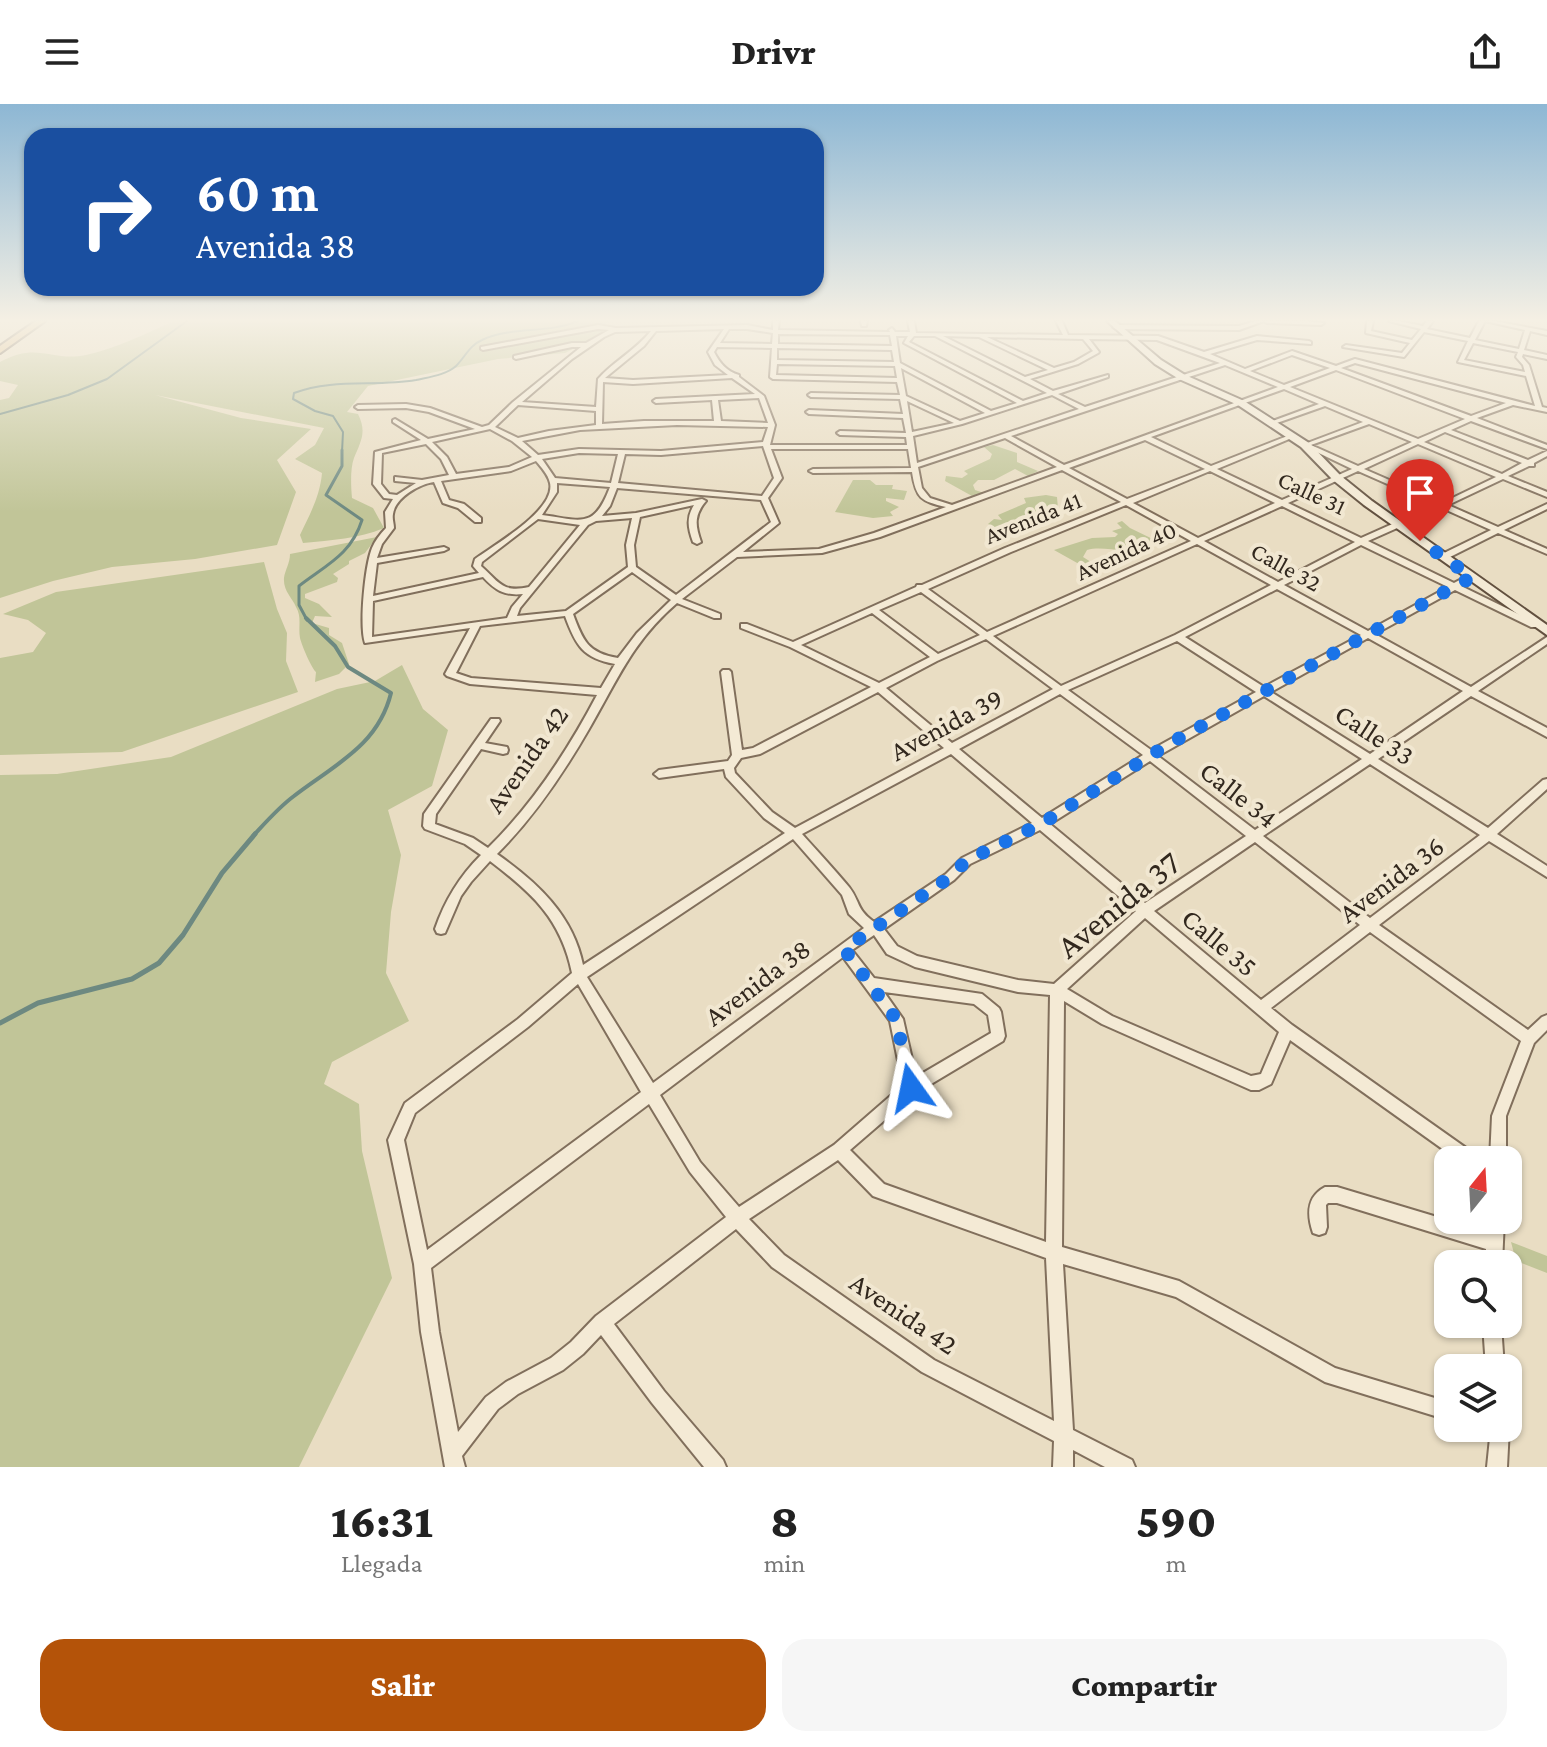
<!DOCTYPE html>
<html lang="es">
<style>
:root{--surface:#fff;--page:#f6f6f6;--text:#222;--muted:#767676;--accent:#b45309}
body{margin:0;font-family:"Crimson Pro",serif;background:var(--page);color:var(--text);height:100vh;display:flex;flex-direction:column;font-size:30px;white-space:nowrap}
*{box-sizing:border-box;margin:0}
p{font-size:26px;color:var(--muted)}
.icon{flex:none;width:44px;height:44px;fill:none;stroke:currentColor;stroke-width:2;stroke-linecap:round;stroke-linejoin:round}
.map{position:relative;height:1363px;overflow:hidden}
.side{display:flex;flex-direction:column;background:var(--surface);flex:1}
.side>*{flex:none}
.top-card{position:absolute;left:24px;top:24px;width:800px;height:168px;border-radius:24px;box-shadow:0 2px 6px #0004;background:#1a4fa0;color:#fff;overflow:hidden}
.needle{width:52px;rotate:18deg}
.tools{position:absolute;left:1434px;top:1042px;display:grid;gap:16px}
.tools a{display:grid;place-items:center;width:88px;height:88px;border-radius:16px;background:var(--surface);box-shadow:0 2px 6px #0004;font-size:40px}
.pin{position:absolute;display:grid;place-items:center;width:68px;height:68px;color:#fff;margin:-82px -34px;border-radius:50% 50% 50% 0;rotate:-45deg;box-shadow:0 0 8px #0007}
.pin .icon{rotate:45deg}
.me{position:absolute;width:88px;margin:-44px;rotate:348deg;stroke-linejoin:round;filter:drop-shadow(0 0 6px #0008)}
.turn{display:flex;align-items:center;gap:28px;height:168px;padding:0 40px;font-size:36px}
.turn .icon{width:104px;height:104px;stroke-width:2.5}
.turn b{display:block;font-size:56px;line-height:68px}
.eta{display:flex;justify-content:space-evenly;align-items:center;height:136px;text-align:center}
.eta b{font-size:48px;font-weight:800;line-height:56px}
.primary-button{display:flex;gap:16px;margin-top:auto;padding:16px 40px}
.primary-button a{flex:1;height:92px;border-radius:24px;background:var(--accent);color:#fff;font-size:32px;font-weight:800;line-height:92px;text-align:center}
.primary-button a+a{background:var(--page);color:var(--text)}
header{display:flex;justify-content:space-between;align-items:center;height:104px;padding:0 40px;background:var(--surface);font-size:36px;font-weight:800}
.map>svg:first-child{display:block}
.green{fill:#c1c598}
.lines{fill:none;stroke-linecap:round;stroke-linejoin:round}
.stream-far3{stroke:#6d8981;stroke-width:2}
.stream-far2{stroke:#6d8981;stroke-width:3}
.stream-far1{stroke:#6d8981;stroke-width:4}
.stream{stroke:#6d8981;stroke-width:5}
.minor-casing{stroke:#816f5c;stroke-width:4}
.secondary-casing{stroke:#62503f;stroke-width:4}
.trunk-casing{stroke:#4f3e30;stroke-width:4}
.minor{fill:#f4ead5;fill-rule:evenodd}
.secondary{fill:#f4ead5;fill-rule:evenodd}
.trunk{fill:#dcb67d;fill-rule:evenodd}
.route{stroke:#1a73e8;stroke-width:14;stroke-dasharray:0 25.2}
.labels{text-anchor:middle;stroke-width:8;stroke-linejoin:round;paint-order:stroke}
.far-street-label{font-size:24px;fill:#32281e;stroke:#f1e7d1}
.street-label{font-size:28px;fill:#32281e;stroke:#f1e7d1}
.near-street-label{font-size:34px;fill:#32281e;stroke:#f1e7d1}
</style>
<header><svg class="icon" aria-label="menu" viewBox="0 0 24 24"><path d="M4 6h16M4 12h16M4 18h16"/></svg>Drivr<svg class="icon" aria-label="share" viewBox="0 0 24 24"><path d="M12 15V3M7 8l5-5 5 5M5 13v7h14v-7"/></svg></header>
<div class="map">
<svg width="1547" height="1363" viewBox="0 0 1547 1363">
<rect width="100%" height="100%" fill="#e9ddc3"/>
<path class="green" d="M 174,217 L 610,217 L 603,221 L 602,230 L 565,249 L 498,255 L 368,282 L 347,308 L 358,310 C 367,328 361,337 354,354 C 350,365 351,382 352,394 L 373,404 L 384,424 C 358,435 332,436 303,439 L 300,431 C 310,410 320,392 322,369 L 295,355 L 315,341 L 324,324 L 155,291 L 241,314 L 311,325 L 277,356 L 296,388 L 277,441 L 195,455 L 112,463 L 53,477 L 0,494 L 0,296 L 9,294 L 18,281 L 0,277 L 0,258 C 38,237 51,258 86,251 C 115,245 147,229 174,217 Z
M 993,341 L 1017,349 L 1017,358 L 1038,367 L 1028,372 L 1015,365 L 994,376 L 978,376 L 973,381 L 975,386 L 984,389 L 972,392 L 945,377 L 946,372 L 962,374 L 968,370 L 964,367 L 990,355 L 992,350 L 984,343 Z
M 853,376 L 870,376 L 876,381 L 893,381 L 892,385 L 907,387 L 904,396 L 886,394 L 886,397 L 899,403 L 890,408 L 893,412 L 873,414 L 835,408 Z
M 1046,391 L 1057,393 L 1058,405 L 1028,421 L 1018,421 L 1023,425 L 1011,430 L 988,420 L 994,415 L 1002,416 L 998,411 L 1026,399 L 1024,394 Z
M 1122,417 L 1130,424 L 1161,439 L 1144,441 L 1131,435 L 1130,439 L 1141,444 C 1120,450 1103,441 1087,446 L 1083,453 L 1091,458 L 1091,463 L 1079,460 L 1054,446 L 1092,434 L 1115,433 L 1118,430 L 1112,427 L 1122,424 L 1117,419 Z
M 377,433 L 365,449 L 349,457 L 349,460 L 333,470 L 338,474 L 337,478 L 305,490 L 305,494 L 319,500 L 332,513 L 315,512 L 312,519 L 329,524 L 329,531 L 342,539 L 349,560 L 339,570 L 315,578 L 316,568 C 311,563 302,542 300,534 C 298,523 302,513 296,503 C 292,493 283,487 284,474 C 285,466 290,459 290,450 Z
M 264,458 L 277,505 L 287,529 L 286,557 L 298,588 L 122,648 L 0,651 L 0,554 L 33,548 L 46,529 L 28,516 L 3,510 L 56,488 Z
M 402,561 L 423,605 L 448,626 L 432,682 L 388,706 L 401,751 L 391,808 L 386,869 L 409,917 L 332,958 L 324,980 L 359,1000 L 362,1047 L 392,1174 L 299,1363 L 0,1363 L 0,671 L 57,670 L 171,653 L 337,585 L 375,577 Z
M 1511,1138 L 1547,1152 L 1547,1169 L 1516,1157 Z"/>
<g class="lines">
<path class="stream-far3" d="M 0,310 L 68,291 L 107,275 L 187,217
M 342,348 L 343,328 L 333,312 L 315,307 L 293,295 L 294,289 C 333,274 375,283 416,276 C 429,273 446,271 456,262 C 465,253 470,241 482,236 C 512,222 547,230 578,217"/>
<path class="stream-far2" d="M 307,516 L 299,501 L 299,482 C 326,461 351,451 362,416 L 326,391 L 342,362 L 342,346"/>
<path class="stream-far1" d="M 253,732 C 266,718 279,703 294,692 C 334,661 378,642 391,589 L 348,563 L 335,542 L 306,514"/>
<path class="stream" d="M 0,919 L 38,899 L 132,875 L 159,859 L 183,831 L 222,769 L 255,730"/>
<g class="minor-casing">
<path id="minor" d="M 773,217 L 779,217 L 778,226 L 890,228 L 889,226 L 892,224 L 895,228 L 910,228 L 908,217 L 914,217 L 916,229 L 1063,231 L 1056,217 L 1062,217 L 1068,231 L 1158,232 L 1204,248 L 1257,232 L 1309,237 L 1311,238 L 1311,240 L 1257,236 L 1210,250 L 1245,265 L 1292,247 L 1336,262 L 1355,255 L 1535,302 L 1526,272 L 1458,258 L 1468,237 L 1424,228 L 1404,253 L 1343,243 L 1346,241 L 1402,249 L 1410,239 L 1366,229 L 1367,217 L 1373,217 L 1371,227 L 1412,236 L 1421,225 L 1389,217 L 1398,217 L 1423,222 L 1427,217 L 1433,217 L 1427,225 L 1470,234 L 1479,217 L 1494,217 L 1547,227 L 1547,231 L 1530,227 L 1524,246 L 1547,251 L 1547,255 L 1523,250 L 1522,253 L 1529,261 L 1542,303 L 1547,304 L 1547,308 L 1513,301 L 1477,314 L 1547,341 L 1547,345 L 1471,317 L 1451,326 L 1528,356 L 1547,347 L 1547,352 L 1534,359 L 1534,362 L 1529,362 L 1508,372 L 1547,388 L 1547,393 L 1503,375 L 1448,401 L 1498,423 L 1547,400 L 1547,405 L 1504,426 L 1547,445 L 1547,450 L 1498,429 L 1446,455 L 1440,455 L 1440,451 L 1491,426 L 1442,404 L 1368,437 L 1454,479 L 1469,471 L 1475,471 L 1475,475 L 1461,482 L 1537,519 L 1537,523 L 1531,523 L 1455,486 L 1375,530 L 1471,583 L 1547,533 L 1547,540 L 1478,587 L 1547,624 L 1547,633 L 1471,592 L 1378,655 L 1488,724 L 1543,676 L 1547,675 L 1547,685 L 1497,730 L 1547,762 L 1547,773 L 1489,737 L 1379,821 L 1528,926 L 1542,913 L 1547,911 L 1547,926 L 1534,939 L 1506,1012 L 1506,1056 L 1490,1056 L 1492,1012 L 1521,937 L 1370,828 L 1271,904 L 1292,921 L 1476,1051 L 1479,1056 L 1458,1056 L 1290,936 L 1271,980 L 1259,986 L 1251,986 L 1102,920 L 1064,897 L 1062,1143 L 1179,1177 L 1335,1264 L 1448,1298 L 1448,1316 L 1325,1278 L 1176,1193 L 1063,1160 L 1073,1326 L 1132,1356 L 1135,1363 L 1105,1363 L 1073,1346 L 1073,1363 L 1053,1363 L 1054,1337 L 922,1268 L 772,1163 L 736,1125 L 614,1220 L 664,1287 L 723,1356 L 726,1363 L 704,1363 L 652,1299 L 601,1231 L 583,1250 L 563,1266 L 518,1290 L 498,1305 L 462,1352 L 465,1363 L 445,1363 L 421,1228 L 414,1160 L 388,1036 L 405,999 L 518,915 L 572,869 C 561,815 532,789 490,757 L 471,778 L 461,792 L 445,829 L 441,830 L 437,829 L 435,825 C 445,796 459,773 481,751 L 465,740 L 425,725 L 423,722 L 424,710 L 491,615 L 499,615 L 500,617 L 485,639 L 507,643 L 508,646 L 507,649 L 503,650 L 481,645 L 436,710 L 435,720 L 473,734 L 488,744 C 533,700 568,646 597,591 L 470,580 L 447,572 L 445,570 L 470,524 L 365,539 C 359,521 365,462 372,444 C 375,437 380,430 386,424 L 385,408 L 393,395 L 384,394 L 373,380 L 375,348 L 421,336 L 393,318 L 393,316 L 395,315 L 428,335 L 475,325 L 429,308 L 406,304 L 358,305 L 355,303 L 358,301 L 406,300 L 430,304 L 482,323 L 489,321 L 513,298 L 581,243 L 572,243 L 516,255 L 514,254 L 514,252 L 572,239 L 586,239 L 609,226 L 598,225 L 483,246 L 481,245 L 481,243 L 598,221 L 616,224 L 747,221 L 773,226 ZM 1485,217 L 1525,226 L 1519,245 L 1475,236 ZM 724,225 L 708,248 L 715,261 L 728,271 L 633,276 L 605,274 L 644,242 L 656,227 ZM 729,225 L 747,225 L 773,229 L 772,240 L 720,239 ZM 651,227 C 636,246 614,257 598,275 L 596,303 L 522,298 L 572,255 L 604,233 L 615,228 ZM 778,230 L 890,231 L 892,242 L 778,240 ZM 896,232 L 908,232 L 904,239 L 1017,299 L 991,307 L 900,259 ZM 914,232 L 935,232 L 1047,289 L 1023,297 L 909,238 ZM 943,232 L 979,233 L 1048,266 L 1025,273 ZM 987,233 L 1083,235 L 1093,247 L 1074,258 L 1054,264 ZM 1089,235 L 1157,236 L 1220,259 L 1085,303 L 1058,290 L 1108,273 L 1108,271 L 1053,287 L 1030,275 L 1078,260 L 1098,249 L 1099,248 ZM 1473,239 L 1518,248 L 1516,253 L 1523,261 L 1525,268 L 1464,256 ZM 717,243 L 772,244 L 770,273 L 773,275 L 897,278 L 900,291 L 811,289 L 808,291 L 811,293 L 900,295 L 903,310 L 809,306 L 806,308 L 809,310 L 903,314 L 906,329 L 840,327 L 837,329 L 840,331 L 906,333 L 907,341 L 770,341 L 775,321 L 764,292 L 739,273 L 739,271 C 727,268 719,258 714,248 ZM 777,244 L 892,246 L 894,258 L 777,256 ZM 1292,251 L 1330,264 L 1284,281 L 1250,267 ZM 1355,259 L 1506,299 L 1471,312 L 1341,264 ZM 777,260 L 895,262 L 897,274 L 776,271 ZM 1225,261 L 1278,283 L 1064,361 L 1011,332 ZM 901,264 L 985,309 L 960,317 L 906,292 ZM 1336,266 L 1465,315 L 1418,335 L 1290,283 ZM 732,274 L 755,290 L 656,295 L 653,297 L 656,299 L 712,296 L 714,317 L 644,317 L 602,320 L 603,278 L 633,280 ZM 1284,285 L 1319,300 L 1270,318 L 1270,320 L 1274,320 L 1325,302 L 1363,318 L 1302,341 L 1352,365 L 1282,396 L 1217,365 L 1294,333 L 1294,331 L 1290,331 L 1211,362 L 1151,333 ZM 1052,291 L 1079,305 L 917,359 L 913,332 L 962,320 ZM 759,294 L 768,319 L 721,317 L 718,296 ZM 907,297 L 954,319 L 912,328 ZM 518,301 L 596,307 L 596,321 L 549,327 L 518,334 L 495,323 ZM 1369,320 L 1412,338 L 1358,362 L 1311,341 ZM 677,321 L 768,323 L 763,338 L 661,347 L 579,345 L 538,351 L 522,337 L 580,326 ZM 490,325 L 512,337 L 532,353 L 509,363 L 456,370 L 447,353 L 432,338 ZM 1445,328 L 1522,359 L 1502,370 L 1424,338 ZM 1005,334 L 1057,363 L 952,401 L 930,394 L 922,384 L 918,363 ZM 1145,336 L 1205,365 L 1127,395 L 1069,364 ZM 426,340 L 441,355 L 449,371 L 422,376 L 395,373 L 395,377 L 416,379 L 397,391 L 389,390 L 381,380 L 382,349 ZM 1418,340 L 1496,373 L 1442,399 L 1364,365 ZM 763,342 L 774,374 L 762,392 L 618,379 L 625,350 L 661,351 ZM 771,345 L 908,345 L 911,364 L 813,365 L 809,367 L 813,369 L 912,368 C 916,395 921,397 946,403 L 874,429 L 819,445 L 743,448 L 779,419 L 768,394 L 782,374 ZM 579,349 L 618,350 L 611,379 L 555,374 L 542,355 ZM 536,357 C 541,363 548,370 550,379 C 556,406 494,441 475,455 L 473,462 L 479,469 L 373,492 L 377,459 L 444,447 L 448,445 L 444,443 L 377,454 L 382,440 L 394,424 C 394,419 392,415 393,410 C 395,394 419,380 434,378 L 443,399 L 458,404 L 475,418 L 481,418 L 481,414 L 464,400 L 449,396 L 441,377 L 511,367 ZM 1062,366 L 1121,398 L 1005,444 L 922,481 L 917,481 L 916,483 L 793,538 L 747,520 L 741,520 L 741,524 L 790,543 L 871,583 L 753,644 L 742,646 L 731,568 L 729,566 L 723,566 L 721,568 L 732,651 L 728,657 L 659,666 L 654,670 L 659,674 L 724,665 L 726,673 L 764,714 L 785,729 L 583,861 C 573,811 537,778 497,750 C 534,713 563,670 589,625 C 618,575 632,538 677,499 L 714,514 L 720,514 L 720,510 L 682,495 L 737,453 L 822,449 L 880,433 ZM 1210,367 L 1275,399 L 1198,434 L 1133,399 ZM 1358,367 L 1435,401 L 1361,434 L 1288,399 ZM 557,379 L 610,383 C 594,426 581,416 542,411 L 557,388 ZM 617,384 L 761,396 L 771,418 L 676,491 L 636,463 L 634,441 L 640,413 L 694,401 C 686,414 688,424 693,438 L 697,440 L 701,438 C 695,421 694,411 706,397 L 702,395 L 636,409 L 602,412 L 610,402 ZM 1126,401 L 1191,437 L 987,528 L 928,485 L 1011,448 ZM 1282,402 L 1355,438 L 1278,478 L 1204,437 ZM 632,414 L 626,441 L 628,463 L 566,507 L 517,512 L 520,504 L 588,421 L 596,417 ZM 538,415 L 580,421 L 529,483 C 502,489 499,478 481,462 L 482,458 ZM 1197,440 L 1271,481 L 1175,531 L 1061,582 L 993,532 ZM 1361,441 L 1448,483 L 1368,527 L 1284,481 ZM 632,468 L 671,496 L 637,529 L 618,554 C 588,549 583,537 573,510 ZM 483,473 C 495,486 504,492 523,490 L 512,503 L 507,514 L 372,533 L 373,497 ZM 1277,485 L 1361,531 L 1264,583 L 1185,533 ZM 921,488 L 980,531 L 938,550 L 879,506 ZM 872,509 L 930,553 L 879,579 L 801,541 ZM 565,512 C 576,542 583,554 615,560 L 601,584 L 471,574 L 456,569 L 480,522 ZM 1368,534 L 1463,587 L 1370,650 L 1271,588 ZM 986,535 L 1053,585 L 952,639 L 886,584 L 937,557 ZM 1177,537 L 1256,588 L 1151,646 L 1068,586 ZM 878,588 L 944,644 L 795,724 L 772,708 L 735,669 L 734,664 L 741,654 L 760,650 ZM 1060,590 L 1143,651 L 1042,714 L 959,645 ZM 1264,592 L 1362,655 L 1255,726 L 1158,652 ZM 951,650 L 1032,719 L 962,754 L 946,770 L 874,818 C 856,805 860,797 849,783 C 834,765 818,748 802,730 ZM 1150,657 L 1246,732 L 1145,799 L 1050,720 ZM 1370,660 L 1480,731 L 1370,814 L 1263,732 ZM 1040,726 L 1136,807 L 1054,880 L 1018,876 L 917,852 L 897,842 L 884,825 L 954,776 L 970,760 ZM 793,735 L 842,791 L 849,810 L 864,824 L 653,979 L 587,873 ZM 1255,738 L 1360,821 L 1261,896 L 1154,807 ZM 1145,814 L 1279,928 L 1261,970 L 1251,972 L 1112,912 L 1067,885 ZM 874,831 L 887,850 L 915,863 L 1018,888 L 1050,891 L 1046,1138 L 884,1080 L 850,1046 L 916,989 L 1003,937 L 1005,932 L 1001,908 L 999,904 L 982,890 L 874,874 L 852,846 ZM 843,853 L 890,917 L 903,981 L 834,1041 L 739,1103 L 700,1058 L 660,991 ZM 578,880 L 641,988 L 427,1146 L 404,1036 L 415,1009 L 528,923 ZM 884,888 L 974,900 L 988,911 L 991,929 L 916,973 L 903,915 ZM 649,1000 L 690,1068 L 726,1113 L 596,1212 L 571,1238 L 551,1254 L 506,1278 L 486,1293 L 458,1328 L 439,1228 L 431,1164 ZM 838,1056 L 873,1092 L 1046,1154 L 1054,1317 L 934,1256 L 784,1151 L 749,1115 Z
M 861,217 L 867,217 L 866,222 L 862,222 Z
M 1256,217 L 1264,217 L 1239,226 L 1116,225 L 1113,223 L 1116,221 L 1239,222 Z
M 1264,217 L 1304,217 L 1324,219 L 1321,221 L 1267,219 Z
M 1325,1083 L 1337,1083 L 1487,1128 L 1488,1116 L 1504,1116 L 1502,1160 L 1486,1160 L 1486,1145 L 1337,1099 L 1328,1099 L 1326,1101 L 1327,1123 L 1325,1129 L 1319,1131 L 1313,1129 C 1307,1111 1306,1093 1325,1083 Z
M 1483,1220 L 1501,1220 L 1504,1264 L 1486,1264 Z
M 1508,1321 L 1509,1324 L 1507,1363 L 1487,1363 L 1491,1324 L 1508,1324 Z"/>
</g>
<g class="secondary-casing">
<path id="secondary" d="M 1107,217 L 1115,217 L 1161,256 L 1185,271 L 1244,297 L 1309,339 L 1341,372 L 1372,397 L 1547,521 L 1547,531 L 1364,401 L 1333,376 L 1301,343 L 1238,301 L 1179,275 L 1155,260 Z"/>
</g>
<g class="trunk-casing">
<path id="trunk" d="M 36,217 L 45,217 L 0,249 L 0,242 Z"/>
</g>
<use href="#minor" class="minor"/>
<use href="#secondary" class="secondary"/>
<use href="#trunk" class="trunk"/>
</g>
<linearGradient id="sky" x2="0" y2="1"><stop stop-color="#8db7d4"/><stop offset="0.53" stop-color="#f5f0e4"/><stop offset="1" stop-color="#f5f0e4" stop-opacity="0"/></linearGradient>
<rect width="1547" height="408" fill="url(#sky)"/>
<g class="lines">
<path class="route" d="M 911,984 L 896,915 L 844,845 L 950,773 L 966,757 L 1041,720 L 1169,640 L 1472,473 L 1420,437"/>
</g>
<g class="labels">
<g class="far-street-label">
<text transform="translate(1312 389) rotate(25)" y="8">Calle 31</text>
<text transform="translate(1033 414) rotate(-22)" y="8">Avenida 41</text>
<text transform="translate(1126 447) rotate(-25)" y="8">Avenida 40</text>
<text transform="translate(1286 463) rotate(29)" y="8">Calle 32</text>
</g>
<g class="street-label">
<text transform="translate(946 620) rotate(-28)" y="10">Avenida 39</text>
<text transform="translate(1375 630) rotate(33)" y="10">Calle 33</text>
<text transform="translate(526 655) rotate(-55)" y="10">Avenida 42</text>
<text transform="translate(1239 690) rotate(38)" y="10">Calle 34</text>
<text transform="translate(1391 775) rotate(-37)" y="10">Avenida 36</text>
<text transform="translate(1220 838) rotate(40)" y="10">Calle 35</text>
<text transform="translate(757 878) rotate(-37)" y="10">Avenida 38</text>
<text transform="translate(904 1209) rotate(34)" y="10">Avenida 42</text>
</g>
<g class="near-street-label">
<text transform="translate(1118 800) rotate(-39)" y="12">Avenida 37</text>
</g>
</g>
</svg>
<div class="tools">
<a><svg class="needle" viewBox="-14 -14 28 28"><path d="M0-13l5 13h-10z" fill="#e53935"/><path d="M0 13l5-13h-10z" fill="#767676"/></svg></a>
<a><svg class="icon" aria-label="search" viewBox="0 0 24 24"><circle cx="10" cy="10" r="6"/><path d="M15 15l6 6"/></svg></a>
<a><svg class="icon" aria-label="layers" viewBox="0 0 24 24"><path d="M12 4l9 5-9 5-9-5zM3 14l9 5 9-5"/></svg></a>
</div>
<div class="pin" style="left:1420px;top:437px;background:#d93025"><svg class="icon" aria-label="arrive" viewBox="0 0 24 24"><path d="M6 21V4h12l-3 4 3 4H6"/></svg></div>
<svg class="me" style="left:911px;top:984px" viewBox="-20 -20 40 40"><path d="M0-17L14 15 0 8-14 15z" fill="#1a73e8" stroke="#fff" stroke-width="4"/></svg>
<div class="top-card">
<div class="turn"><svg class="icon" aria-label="right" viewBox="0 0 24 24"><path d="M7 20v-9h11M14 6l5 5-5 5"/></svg><div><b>60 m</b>Avenida 38</div></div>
</div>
</div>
<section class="side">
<div class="eta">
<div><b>16:31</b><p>Llegada</p></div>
<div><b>8</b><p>min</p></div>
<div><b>590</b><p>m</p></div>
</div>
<div class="primary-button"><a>Salir</a><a>Compartir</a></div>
</section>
